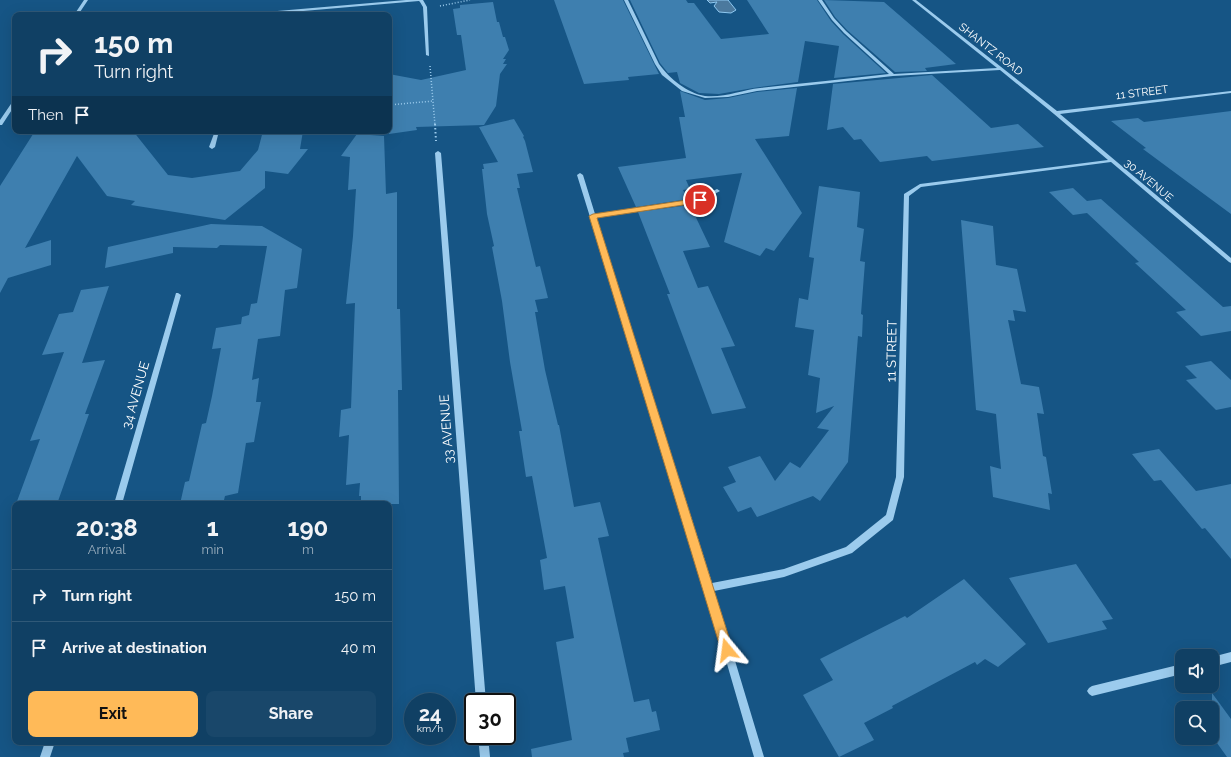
<!DOCTYPE html>
<style>
:root{--surface:#104064;--page:#19476a;--text:#f1f3f6;--muted:#9cafbf;--line:#305978;--accent:#ffba58}
body{margin:0;font-family:Raleway,sans-serif;background:var(--page);color:var(--text);height:100vh;display:flex;flex-direction:column;font-size:15px;white-space:nowrap}
*{box-sizing:border-box;margin:0}
p{font-size:13px;color:var(--muted)}
.icon{flex:none;width:22px;height:22px;fill:none;stroke:currentColor;stroke-width:2;stroke-linecap:round;stroke-linejoin:round}
.map{position:relative;flex:1;overflow:hidden}
.drawer{position:absolute;left:12px;top:501px;width:380px;height:244px;display:flex;flex-direction:column;background:var(--surface);border-radius:8px;box-shadow:0 4px 16px #0002,0 0 0 1px var(--line)}
.drawer>*{flex:none}
.top-card{position:absolute;left:12px;top:12px;width:380px;height:122px;border-radius:8px;box-shadow:0 4px 16px #0002,0 0 0 1px var(--line);background:#104064;color:var(--text);overflow:hidden}
.buttons{position:absolute;left:1175px;top:649px;display:grid;gap:8px}
.buttons a{display:grid;place-items:center;width:44px;height:44px;border-radius:8px;background:var(--surface);box-shadow:0 4px 16px #0002,0 0 0 1px var(--line);font-size:20px}
.speed{position:absolute;left:404px;top:693px;display:flex;gap:8px;font-size:20px;font-weight:700;text-align:center}
.speed>*{display:grid;place-content:center;width:52px;height:52px;border-radius:50%;background:var(--surface);box-shadow:0 4px 16px #0002,0 0 0 1px var(--line);line-height:1}
.speed small{font-size:10px;font-weight:400}
.speed .limit{border:2px solid #111;border-radius:6px;background:#fff;color:#111}
.pin{position:absolute;display:grid;place-items:center;width:34px;height:34px;color:#fff;margin:-17px;border:2px solid #fff;border-radius:50%;box-shadow:0 1px 4px #0007}
.me{position:absolute;width:44px;margin:-22px;rotate:344deg;stroke-linejoin:round;filter:drop-shadow(0 0 3px #0008)}
.turn{display:flex;align-items:center;gap:14px;height:84px;padding:0 16px;font-size:18px}
.turn .icon{width:52px;height:52px;stroke-width:2.5}
.turn b{display:block;font-size:28px;line-height:34px}
.then{display:flex;align-items:center;height:38px;padding:0 16px;background:#0003;gap:8px;font-size:15px}
.eta{display:flex;justify-content:space-evenly;align-items:center;height:68px;text-align:center}
.eta b{font-size:24px;font-weight:700;line-height:28px}
.button{display:flex;gap:8px;margin-top:auto;padding:8px 16px}
.button a{flex:1;height:46px;border-radius:8px;background:var(--accent);color:#111;font-size:16px;font-weight:700;line-height:46px;text-align:center}
.button a+a{background:var(--page);color:var(--text)}
ul{padding:0;list-style:none}
li{display:flex;align-items:center;gap:12px;height:52px;padding:0 16px;border-top:1px solid var(--line)}
li div{flex:1}
li b{display:block;font-size:15px}
li em{font-style:normal}
.map>svg:first-child{display:block}
.water{fill:#4b799e;stroke:#8ec8f0}
.building{fill:#3e7faf}
.lines{fill:none;stroke-linecap:round;stroke-linejoin:round}
.path-far1{stroke:#9bcbed;stroke-width:1.5;stroke-dasharray:1 2;stroke-linecap:butt}
.path{stroke:#9bcbed;stroke-width:2;stroke-dasharray:1.5 2.5;stroke-linecap:butt}
.minor{fill:#9bcbed;fill-rule:evenodd}
.route{fill:#ffba58;stroke:#a67939}
.labels{text-anchor:middle;stroke-width:3;stroke-linejoin:round;paint-order:stroke}
.far-street-label{font-size:11px;fill:#fff;stroke:#165585}
.street-label{font-size:13px;fill:#fff;stroke:#165585}
</style>
<div class="map">
<svg width="1231" height="757" viewBox="0 0 1231 757">
<rect width="100%" height="100%" fill="#165585"/>
<path class="water" d="M 707,0 L 728,0 L 736,10 L 731,13 L 719,12 L 714,6 L 717,2 L 710,3 Z"/>
<path class="building" d="M 554,0 L 623,0 L 659,74 L 628,77 L 629,80 L 584,84 Z
M 630,0 L 686,0 L 688,3 L 694,3 L 721,39 L 769,34 L 747,0 L 817,0 L 831,21 L 843,34 L 886,73 L 834,78 L 839,46 L 805,41 L 798,82 L 753,88 L 719,94 L 699,93 L 680,83 L 677,72 L 668,73 L 660,63 Z
M 824,0 L 884,2 L 956,64 L 925,68 L 927,71 L 895,72 L 847,30 L 835,17 Z
M 493,2 L 497,22 L 499,22 L 503,37 L 505,37 L 509,50 L 503,59 L 506,59 L 503,64 L 507,64 L 500,74 L 496,106 L 484,125 L 416,127 L 417,130 L 389,134 L 389,74 L 421,80 L 466,70 L 461,35 L 457,35 L 453,9 L 460,8 L 460,5 Z
M 932,75 L 991,128 L 1018,124 L 1044,147 L 932,161 L 927,156 L 880,162 L 861,139 L 854,140 L 843,127 L 827,130 L 833,84 Z
M 797,88 L 789,136 L 755,139 L 802,213 L 774,251 L 766,248 L 760,256 L 724,242 L 742,173 L 686,180 L 690,189 L 683,190 L 688,199 L 636,207 L 618,167 L 686,158 L 679,117 L 685,117 L 680,91 L 705,100 L 728,98 L 757,92 Z
M 1231,111 L 1231,214 L 1170,169 L 1143,149 L 1146,148 L 1111,121 L 1138,118 L 1144,122 Z
M 514,119 L 524,136 L 523,137 L 525,141 L 533,172 L 517,174 L 520,188 L 517,188 L 536,267 L 540,266 L 548,298 L 535,300 L 538,312 L 535,312 L 545,370 L 558,425 L 559,425 L 574,507 L 600,502 L 609,536 L 598,538 L 634,702 L 649,699 L 652,712 L 656,711 L 660,730 L 626,738 L 629,752 L 623,753 L 624,757 L 532,757 L 531,749 L 572,740 L 556,642 L 574,638 L 565,586 L 544,590 L 540,560 L 547,558 L 532,476 L 526,477 L 519,431 L 522,431 L 510,362 L 502,301 L 492,247 L 494,246 L 487,214 L 482,169 L 484,169 L 483,164 L 498,162 L 479,127 Z
M 35,131 L 86,131 L 84,135 L 133,131 L 168,175 L 192,178 L 240,171 L 258,150 L 263,131 L 303,131 L 300,149 L 308,149 L 288,174 L 265,171 L 265,188 L 225,220 L 131,205 L 135,201 L 107,196 L 77,156 L 25,248 L 51,240 L 51,265 L 8,278 L 0,293 L 0,186 Z
M 357,134 L 384,136 L 386,194 L 397,192 L 397,309 L 400,309 L 402,390 L 398,390 L 399,504 L 361,504 L 361,496 L 359,496 L 360,483 L 346,485 L 349,435 L 339,437 L 341,410 L 351,408 L 355,303 L 346,304 L 353,236 L 356,189 L 348,190 L 350,157 L 341,156 Z
M 819,186 L 860,192 L 857,227 L 864,229 L 860,261 L 865,262 L 861,314 L 863,315 L 862,337 L 858,336 L 848,462 L 820,501 L 813,496 L 757,517 L 751,507 L 738,512 L 723,487 L 736,482 L 728,467 L 760,456 L 775,481 L 790,462 L 800,468 L 829,430 L 817,428 L 834,406 L 816,413 L 820,378 L 808,375 L 814,330 L 795,327 L 799,298 L 808,300 L 814,258 L 809,257 Z
M 1073,188 L 1087,201 L 1101,199 L 1223,307 L 1231,306 L 1231,331 L 1201,336 L 1176,312 L 1186,310 L 1135,263 L 1139,262 L 1137,260 L 1087,213 L 1073,215 L 1049,192 Z
M 690,205 L 710,247 L 683,251 L 698,288 L 708,286 L 735,346 L 721,348 L 746,408 L 712,414 L 667,294 L 670,294 L 638,212 Z
M 961,220 L 993,226 L 996,265 L 1017,269 L 1026,312 L 1013,310 L 1015,321 L 1008,320 L 1021,384 L 1039,387 L 1044,414 L 1037,413 L 1043,456 L 1046,457 L 1052,494 L 1048,493 L 1050,510 L 993,497 L 990,466 L 1001,469 L 996,414 L 976,410 Z
M 211,224 L 262,226 L 302,249 L 297,288 L 285,290 L 280,336 L 258,339 L 252,380 L 259,378 L 256,402 L 261,402 L 254,442 L 246,443 L 238,493 L 225,496 L 223,504 L 180,504 L 185,482 L 189,481 L 202,424 L 206,423 L 212,396 L 221,348 L 212,349 L 216,328 L 241,324 L 242,317 L 249,315 L 251,304 L 257,303 L 267,246 L 220,245 L 217,248 L 173,247 L 173,253 L 105,268 L 108,247 Z
M 109,286 L 82,363 L 105,360 L 85,414 L 89,414 L 57,504 L 16,504 L 40,439 L 30,441 L 64,352 L 42,355 L 59,314 L 73,312 L 81,290 Z
M 1211,361 L 1231,380 L 1231,407 L 1216,410 L 1186,380 L 1197,378 L 1185,366 Z
M 1159,449 L 1196,491 L 1231,484 L 1231,559 L 1205,528 L 1202,529 L 1161,480 L 1154,481 L 1132,454 Z
M 1076,564 L 1113,619 L 1102,621 L 1107,629 L 1048,643 L 1009,578 Z
M 964,579 L 1026,644 L 998,667 L 985,659 L 977,665 L 975,662 L 892,706 L 893,708 L 864,723 L 874,740 L 839,757 L 803,695 L 833,680 L 820,659 L 905,616 L 907,618 Z
M 1212,693 L 1231,719 L 1231,757 L 1227,757 L 1212,736 Z"/>
<g class="lines">
<path class="path-far1" d="M 440,6 L 470,0
M 430,66 L 435,125
M 389,105 L 433,101"/>
<path class="path" d="M 435,124 L 436,141"/>
<path class="minor" d="M 84,0 L 88,0 L 78,15 L 74,15 Z
M 406,0 L 423,0 L 427,7 L 429,56 L 426,55 L 423,7 L 420,2 L 419,1 L 257,15 L 241,15 L 243,14 Z
M 624,0 L 628,0 L 659,64 C 670,79 687,93 705,96 C 724,98 742,90 760,88 C 803,83 846,79 889,74 L 844,33 L 832,20 L 818,0 L 822,0 L 834,18 L 846,31 L 894,74 L 997,68 L 912,0 L 916,0 L 1057,111 L 1231,91 L 1231,93 L 1060,114 L 1231,258 L 1231,263 L 1229,262 L 1111,162 L 921,187 L 909,196 L 904,477 L 893,520 L 852,553 L 784,577 L 714,591 L 764,757 L 754,757 L 705,588 L 577,175 L 580,173 L 583,175 L 595,214 L 699,199 L 715,190 L 717,189 L 720,191 L 700,202 L 596,217 L 712,583 L 784,569 L 846,547 L 886,515 L 896,477 L 904,194 L 920,184 L 1108,160 L 1054,114 L 1000,70 L 893,76 L 757,91 L 728,97 L 705,98 L 682,91 L 662,75 L 655,64 Z
M 13,101 L 15,101 L 15,105 L 2,125 L 0,125 L 0,120 Z
M 215,131 L 219,131 L 215,147 L 212,149 L 209,147 Z
M 438,151 L 441,153 L 486,702 L 476,702 L 435,153 Z
M 176,293 L 178,293 L 181,295 L 122,504 L 114,504 Z
M 1231,652 L 1231,662 L 1212,667 L 1212,657 Z
M 1182,664 L 1182,674 L 1092,696 L 1089,694 L 1087,691 L 1089,688 L 1092,686 Z
M 478,736 L 488,736 L 490,757 L 480,757 Z
M 45,742 L 55,742 L 50,757 L 40,757 Z"/>
</g>
<path class="route" d="M 700,198 L 704,200 L 703,202 L 597,218 L 733,650 L 731,654 L 727,656 L 723,654 L 721,650 L 589,216 L 593,214 Z"/>
<g class="labels">
<g class="far-street-label">
<text transform="translate(991 49) rotate(38)" y="4">SHANTZ ROAD</text>
<text transform="translate(1142 92) rotate(-7)" y="4">11 STREET</text>
<text transform="translate(1149 180) rotate(40)" y="4">30 AVENUE</text>
</g>
<g class="street-label">
<text transform="translate(891 351) rotate(-89)" y="5">11 STREET</text>
<text transform="translate(135 395) rotate(-74)" y="5">34 AVENUE</text>
<text transform="translate(446 429) rotate(-94)" y="5">33 AVENUE</text>
</g>
</g>
</svg>
<div class="buttons">
<a><svg class="icon" aria-label="sound" viewBox="0 0 24 24"><path d="M4 9h4l5-4v14l-5-4H4zM17 9q2 3 0 6"/></svg></a>
<a><svg class="icon" aria-label="search" viewBox="0 0 24 24"><circle cx="10" cy="10" r="6"/><path d="M15 15l6 6"/></svg></a>
</div>
<div class="speed"><div>24<small>km/h</small></div><div class="limit">30</div></div>
<div class="pin" style="left:700px;top:200px;background:#d93025"><svg class="icon" aria-label="arrive" viewBox="0 0 24 24"><path d="M6 21V4h12l-3 4 3 4H6"/></svg></div>
<svg class="me" style="left:727px;top:650px" viewBox="-20 -20 40 40"><path d="M0-17L14 15 0 8-14 15z" fill="#ffba58" stroke="#fff" stroke-width="4"/></svg>
<div class="top-card">
<div class="turn"><svg class="icon" aria-label="right" viewBox="0 0 24 24"><path d="M7 20v-9h11M14 6l5 5-5 5"/></svg><div><b>150 m</b>Turn right</div></div>
<div class="then">Then<svg class="icon" aria-label="arrive" viewBox="0 0 24 24"><path d="M6 21V4h12l-3 4 3 4H6"/></svg></div>
</div>
<section class="drawer">
<div class="eta">
<div><b>20:38</b><p>Arrival</p></div>
<div><b>1</b><p>min</p></div>
<div><b>190</b><p>m</p></div>
</div>
<ul>
<li><svg class="icon" aria-label="right" viewBox="0 0 24 24"><path d="M7 20v-9h11M14 6l5 5-5 5"/></svg><div><b>Turn right</b></div><em>150 m</em></li>
<li><svg class="icon" aria-label="arrive" viewBox="0 0 24 24"><path d="M6 21V4h12l-3 4 3 4H6"/></svg><div><b>Arrive at destination</b></div><em>40 m</em></li>
</ul>
<div class="button"><a>Exit</a><a>Share</a></div>
</section>
</div>
